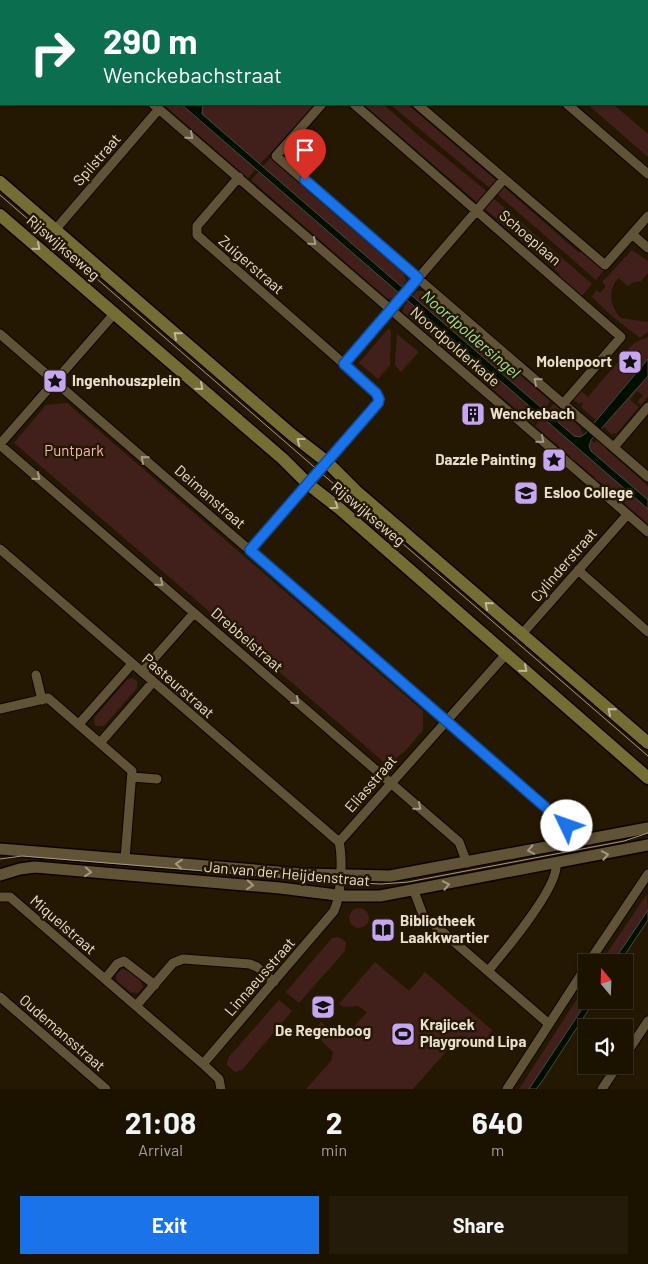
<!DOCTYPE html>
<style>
:root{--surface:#1c1200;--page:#251b0a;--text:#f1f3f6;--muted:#a09e99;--line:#3a3222;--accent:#1a73e8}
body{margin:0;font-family:Barlow,sans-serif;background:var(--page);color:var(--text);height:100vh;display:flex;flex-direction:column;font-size:19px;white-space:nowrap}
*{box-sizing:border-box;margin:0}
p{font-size:16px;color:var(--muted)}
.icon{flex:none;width:28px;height:28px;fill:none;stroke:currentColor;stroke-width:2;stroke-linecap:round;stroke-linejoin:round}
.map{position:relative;height:1089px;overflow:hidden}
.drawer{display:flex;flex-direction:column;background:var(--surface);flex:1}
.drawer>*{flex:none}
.guide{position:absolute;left:0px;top:0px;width:649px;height:105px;box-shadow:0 1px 4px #0004,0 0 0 1px var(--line);background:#0b6e4f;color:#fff;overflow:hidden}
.needle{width:32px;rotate:341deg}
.buttons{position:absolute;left:578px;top:954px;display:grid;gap:10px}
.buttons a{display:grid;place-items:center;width:55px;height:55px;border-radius:0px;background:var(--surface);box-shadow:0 1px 4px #0004,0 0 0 1px var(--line);font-size:25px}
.pin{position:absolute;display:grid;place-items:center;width:42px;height:42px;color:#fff;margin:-51px -21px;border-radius:50% 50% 50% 0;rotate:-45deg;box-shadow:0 0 5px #0007}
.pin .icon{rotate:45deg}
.me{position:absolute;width:55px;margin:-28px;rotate:312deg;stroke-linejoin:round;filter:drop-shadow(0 0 4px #0008)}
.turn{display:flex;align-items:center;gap:18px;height:105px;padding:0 20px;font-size:22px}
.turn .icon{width:65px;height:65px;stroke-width:2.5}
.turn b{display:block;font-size:35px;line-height:42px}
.eta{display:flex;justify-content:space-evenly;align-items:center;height:85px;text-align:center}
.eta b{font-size:30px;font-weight:700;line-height:35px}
.primary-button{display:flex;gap:10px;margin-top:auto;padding:10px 20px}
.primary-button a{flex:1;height:58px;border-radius:0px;background:var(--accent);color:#fff;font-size:20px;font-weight:700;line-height:58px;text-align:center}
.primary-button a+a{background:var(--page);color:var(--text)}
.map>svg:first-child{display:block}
.green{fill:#41201c}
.water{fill:#000e00;stroke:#464d3e}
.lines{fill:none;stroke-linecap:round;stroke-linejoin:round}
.minor-casing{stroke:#0d0400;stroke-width:11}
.tertiary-casing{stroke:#0d0400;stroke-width:14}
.secondary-casing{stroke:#0d0400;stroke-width:15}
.minor{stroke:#615336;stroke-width:9}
.tertiary{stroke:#615336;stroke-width:11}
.secondary{stroke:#756e34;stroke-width:12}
.tram{stroke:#a39985;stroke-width:1}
.oneway{stroke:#a49a82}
.oneway2{stroke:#c0b899}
.route-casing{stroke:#114b97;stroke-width:12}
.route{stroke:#1a73e8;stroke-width:9}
.labels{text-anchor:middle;stroke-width:5;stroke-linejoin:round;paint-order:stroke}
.street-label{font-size:15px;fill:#e8e0cf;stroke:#251800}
.poi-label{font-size:15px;font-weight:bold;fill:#e8e0cf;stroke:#251800;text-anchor:start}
.park-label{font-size:15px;fill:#f4bab1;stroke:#251800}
.water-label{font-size:16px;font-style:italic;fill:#a3e19b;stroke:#251800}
</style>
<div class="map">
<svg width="648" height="1089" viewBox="0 0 648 1089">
<rect width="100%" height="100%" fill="#251800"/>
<path class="green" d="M 136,0 L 348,0 L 349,1 L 135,1 Z
M 163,104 L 181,104 L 256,169 L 248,178 Z
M 203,104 L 317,104 L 260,164 L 201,114 Z
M 363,104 L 383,104 L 419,136 L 489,193 L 479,204 Z
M 390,104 L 407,104 L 498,182 L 492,190 Z
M 587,104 L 613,104 L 648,134 L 648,157 Z
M 273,156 L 292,173 L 290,175 L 404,274 L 406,281 L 402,287 L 262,167 Z
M 259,171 L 398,292 L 393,298 L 388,299 L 251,180 Z
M 503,186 L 579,253 L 581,251 L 604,270 L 596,280 L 496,193 Z
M 493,198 L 592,284 L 581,297 L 558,277 L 560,274 L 484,208 Z
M 632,250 L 648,261 L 648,273 L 641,281 L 634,282 L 628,286 L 618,278 C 608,290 609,306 621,318 L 648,322 L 648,332 L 640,338 L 613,317 L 592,297 L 596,290 L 600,293 L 606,286 L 602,282 Z
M 417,291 L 423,291 L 482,341 L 484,339 L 491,345 L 489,348 L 550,401 L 546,408 L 548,410 L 554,404 L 581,428 L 581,431 L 584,434 L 580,437 L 574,436 L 412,296 Z
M 408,301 L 648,509 L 648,524 L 599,481 L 596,483 L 593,481 L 595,478 L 574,460 L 572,462 L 569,459 L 570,456 L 535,426 L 540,420 L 537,418 L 532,423 L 403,312 L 404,306 Z
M 388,329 L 391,330 L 390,365 L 378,379 L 359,363 Z
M 397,334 L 419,352 L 401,372 L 395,365 Z
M 648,337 L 648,359 L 596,420 L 581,407 L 583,403 L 581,402 L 579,404 L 573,399 L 580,390 L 588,397 L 634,343 Z
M 648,376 L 648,397 L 641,405 L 637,402 L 643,395 L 637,391 L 630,400 L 639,407 L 617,433 L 611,434 L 603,426 Z
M 67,403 L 423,711 L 423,730 L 407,749 L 389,764 L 386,764 L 14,443 L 46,405 Z
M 598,438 L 607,446 L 605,448 L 648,486 L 648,500 L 591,451 L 589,443 L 591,440 L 594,443 Z
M 132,678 L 137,681 L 137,688 L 104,726 L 95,726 L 94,718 L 127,680 Z
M 647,894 L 648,910 L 613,962 L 601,962 Z
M349 918a10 10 0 1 1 20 0a10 10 0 1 1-20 0Z
M 339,937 L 346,942 L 345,951 L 299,1003 L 286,992 L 332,938 Z
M 375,962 L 409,991 L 425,972 L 492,1030 L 480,1049 L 465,1036 L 460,1036 L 413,1089 L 306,1089 L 331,1061 L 333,1052 L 312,1032 L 321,1022 L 339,1036 L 348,1034 L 367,1012 L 358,1006 L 343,1007 L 339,1004 Z
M 122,969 C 131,969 141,978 143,987 L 138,993 L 130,992 L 117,981 L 116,975 Z
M 586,985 L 586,1000 L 588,1000 L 529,1089 L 519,1089 Z
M 279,1000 L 292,1011 L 242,1070 L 235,1072 L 227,1065 L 228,1058 Z"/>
<path class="water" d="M 181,104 L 203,104 L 202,114 L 574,436 L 580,437 L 585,434 L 648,359 L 648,376 L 591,440 L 589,446 L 591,451 L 648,500 L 648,509 Z
M 648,910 L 648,920 L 620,962 L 613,962 Z
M 588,1000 L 595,1000 L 541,1083 L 536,1089 L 529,1089 Z"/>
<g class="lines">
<g class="minor-casing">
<path id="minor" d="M 34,0 L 35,1
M 104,0 L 106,1
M 354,0 L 356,1
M 447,0 L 448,1
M 618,0 L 620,1
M 128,1 L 129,0
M 410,1 L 411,0
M 0,100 L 1,100
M 153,104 L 648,532
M 322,104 L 276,156 L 648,477
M 354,104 L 621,337 L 563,404
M 417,104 L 605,265 L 648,216
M 567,104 L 648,174
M 239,177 L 197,226 L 197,235 L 344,364
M 55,230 L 159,109
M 632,234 L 648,248
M 0,334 L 561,820 L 569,829 L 572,843
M 0,444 L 114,314
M 0,445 L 459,842 L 467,863
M 614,447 L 648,407
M 0,549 L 339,842
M 250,550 L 378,402 L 375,392 L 344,364 L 504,179
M 578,570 L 648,632
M 522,634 L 627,515
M 142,672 L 194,613
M 36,675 L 42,700
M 0,709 L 48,698 L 132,771 L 125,859
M 79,724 L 132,664
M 100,743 L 153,682
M 132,777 L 157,779
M 339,842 L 507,653
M 414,891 L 423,915 L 549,1024
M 0,897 L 10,897 L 203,1064 L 219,1079 L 221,1089
M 589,962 L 648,874
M 488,971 C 504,952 559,887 556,864
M 105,979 L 117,964 L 124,961 L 155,985
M 0,997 L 106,1089
M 136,1006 L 173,963 L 183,959 L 250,964 L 257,967 L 274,982
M 624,1057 L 648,1021
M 203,1064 L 334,911 C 341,896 343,858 339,842
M 507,1089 L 586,967
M 602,1089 L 618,1065"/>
</g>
<g class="tertiary-casing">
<path id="tertiary" d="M 0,849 L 303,874 L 390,876 L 648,828
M 0,875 L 20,869 L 35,867 L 280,888 L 345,896 L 380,896 L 648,845"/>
</g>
<g class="secondary-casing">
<path id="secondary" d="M 0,182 L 291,434 L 327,462 L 356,491 L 648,743
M 0,215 L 283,459 L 308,484 L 340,509 L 648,778"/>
</g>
<use href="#minor" class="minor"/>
<use href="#tertiary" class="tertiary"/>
<use href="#secondary" class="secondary"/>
<path class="tram" d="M 0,195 L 648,756
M 0,859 L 22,856 L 339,882 L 381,884 L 408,882 L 624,841 L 648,833"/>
</g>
<defs><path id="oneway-chevron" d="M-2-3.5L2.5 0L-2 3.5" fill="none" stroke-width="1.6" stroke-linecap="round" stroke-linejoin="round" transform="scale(1.25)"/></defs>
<g class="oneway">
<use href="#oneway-chevron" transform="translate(190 136) rotate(41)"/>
<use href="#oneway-chevron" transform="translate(313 242) rotate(41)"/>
<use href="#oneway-chevron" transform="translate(537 381) rotate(-139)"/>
<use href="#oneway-chevron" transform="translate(541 440) rotate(41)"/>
<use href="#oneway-chevron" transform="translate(144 459) rotate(-139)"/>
<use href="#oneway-chevron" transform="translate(37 477) rotate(41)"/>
<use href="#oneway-chevron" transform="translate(160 583) rotate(41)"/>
<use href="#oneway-chevron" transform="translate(296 701) rotate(41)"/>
<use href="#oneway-chevron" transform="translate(418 807) rotate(41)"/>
<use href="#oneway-chevron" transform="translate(531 850) rotate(169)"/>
<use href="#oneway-chevron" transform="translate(605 855) rotate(-11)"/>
<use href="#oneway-chevron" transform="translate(179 864) rotate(-175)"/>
<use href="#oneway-chevron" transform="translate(88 872) rotate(5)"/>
<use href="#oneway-chevron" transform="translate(250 885) rotate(5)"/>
<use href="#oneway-chevron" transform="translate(446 885) rotate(-11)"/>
</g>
<g class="oneway2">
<use href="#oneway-chevron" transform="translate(37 247) rotate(41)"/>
<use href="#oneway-chevron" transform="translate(177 335) rotate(-139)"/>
<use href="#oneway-chevron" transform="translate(200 387) rotate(41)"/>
<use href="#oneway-chevron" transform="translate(300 441) rotate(-143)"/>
<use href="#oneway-chevron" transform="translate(335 506) rotate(36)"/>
<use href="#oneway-chevron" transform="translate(488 605) rotate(-139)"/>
<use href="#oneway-chevron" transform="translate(524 669) rotate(41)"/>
<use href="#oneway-chevron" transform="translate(611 711) rotate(-139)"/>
</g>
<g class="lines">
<g class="route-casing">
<path id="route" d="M 305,180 L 418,278 L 344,364 L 376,393 L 379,399 L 378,403 L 250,550 L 567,826"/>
</g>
<use href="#route" class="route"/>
</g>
<defs>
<g id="sight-square" transform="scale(1.25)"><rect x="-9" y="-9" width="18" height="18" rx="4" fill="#c6a6f0" stroke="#251800"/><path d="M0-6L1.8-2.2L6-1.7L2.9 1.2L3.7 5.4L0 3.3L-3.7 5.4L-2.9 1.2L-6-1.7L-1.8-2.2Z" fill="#111"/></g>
<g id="building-square" transform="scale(1.25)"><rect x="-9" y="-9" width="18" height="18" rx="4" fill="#c6a6f0" stroke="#251800"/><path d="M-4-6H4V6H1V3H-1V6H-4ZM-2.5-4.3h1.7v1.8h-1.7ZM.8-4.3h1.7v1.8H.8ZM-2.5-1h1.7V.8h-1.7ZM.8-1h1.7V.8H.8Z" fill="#111"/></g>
<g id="school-square" transform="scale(1.25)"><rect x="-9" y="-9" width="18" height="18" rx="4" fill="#c6a6f0" stroke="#251800"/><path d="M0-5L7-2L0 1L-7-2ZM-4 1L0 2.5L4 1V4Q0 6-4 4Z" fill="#111"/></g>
<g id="library-square" transform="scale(1.25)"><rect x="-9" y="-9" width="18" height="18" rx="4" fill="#c6a6f0" stroke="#251800"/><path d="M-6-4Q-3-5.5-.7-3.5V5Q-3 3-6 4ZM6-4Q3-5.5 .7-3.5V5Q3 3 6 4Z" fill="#111"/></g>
<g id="stadium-square" transform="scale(1.25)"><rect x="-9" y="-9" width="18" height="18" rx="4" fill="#c6a6f0" stroke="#251800"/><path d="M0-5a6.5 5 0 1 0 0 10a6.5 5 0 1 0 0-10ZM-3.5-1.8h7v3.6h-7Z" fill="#111"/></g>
</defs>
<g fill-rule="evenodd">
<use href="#sight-square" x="630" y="362"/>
<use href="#sight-square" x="55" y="381"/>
<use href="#building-square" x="473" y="414"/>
<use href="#sight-square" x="554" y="460"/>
<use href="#school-square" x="526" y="493"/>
<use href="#library-square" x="383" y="930"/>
<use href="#school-square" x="323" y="1007"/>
<use href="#stadium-square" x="403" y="1034"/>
</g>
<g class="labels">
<g class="street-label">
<text transform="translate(97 160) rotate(-49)" y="5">Spilstraat</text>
<text transform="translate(530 238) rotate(41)" y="5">Schoeplaan</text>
<text transform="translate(63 248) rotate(41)" y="5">Rijswijkseweg</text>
<text transform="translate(251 265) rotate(41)" y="5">Zuigerstraat</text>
<text transform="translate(455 347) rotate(41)" y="5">Noordpolderkade</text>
<text transform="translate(210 497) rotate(41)" y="5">Deimanstraat</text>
<text transform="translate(368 514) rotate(40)" y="5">Rijswijkseweg</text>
<text transform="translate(564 565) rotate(-49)" y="5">Cylinderstraat</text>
<text transform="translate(247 640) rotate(41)" y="5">Drebbelstraat</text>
<text transform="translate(178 686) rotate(41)" y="5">Pasteurstraat</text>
<text transform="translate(371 784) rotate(-49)" y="5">Eliasstraat</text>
<text transform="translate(287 874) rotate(5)" y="5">Jan van der Heijdenstraat</text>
<text transform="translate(63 925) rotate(41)" y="5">Miquelstraat</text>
<text transform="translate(260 977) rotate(-49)" y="5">Linnaeusstraat</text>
<text transform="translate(62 1033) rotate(41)" y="5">Oudemansstraat</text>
</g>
<g class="poi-label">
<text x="612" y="367" text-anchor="end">Molenpoort</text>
<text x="72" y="386">Ingenhouszplein</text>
<text x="490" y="419">Wenckebach</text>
<text x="536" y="465" text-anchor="end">Dazzle Painting</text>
<text x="544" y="498">Esloo College</text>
<text x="400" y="926">Bibliotheek<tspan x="400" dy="17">Laakkwartier</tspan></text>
<text x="420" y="1030">Krajicek<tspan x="420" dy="17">Playground Lipa</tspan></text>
<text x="323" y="1036" text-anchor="middle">De Regenboog</text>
</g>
<g class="park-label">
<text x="74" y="456">Puntpark</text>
</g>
<g class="water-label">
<text transform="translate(471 334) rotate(41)" y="6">Noordpoldersingel</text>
</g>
</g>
</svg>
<div class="buttons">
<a><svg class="needle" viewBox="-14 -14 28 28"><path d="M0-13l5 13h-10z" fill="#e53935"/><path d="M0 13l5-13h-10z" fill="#a09e99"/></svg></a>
<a><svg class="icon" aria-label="sound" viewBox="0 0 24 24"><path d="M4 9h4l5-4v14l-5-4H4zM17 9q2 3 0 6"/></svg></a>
</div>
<div class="pin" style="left:305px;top:180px;background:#d93025"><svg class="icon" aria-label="arrive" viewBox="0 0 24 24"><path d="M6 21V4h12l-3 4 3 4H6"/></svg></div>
<svg class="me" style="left:567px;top:826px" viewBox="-20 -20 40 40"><circle r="19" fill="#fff"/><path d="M0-13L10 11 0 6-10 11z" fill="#1a73e8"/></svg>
<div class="guide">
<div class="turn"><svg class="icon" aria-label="right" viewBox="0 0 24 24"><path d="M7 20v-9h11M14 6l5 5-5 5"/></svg><div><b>290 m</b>Wenckebachstraat</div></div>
</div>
</div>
<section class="drawer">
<div class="eta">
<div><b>21:08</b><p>Arrival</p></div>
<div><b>2</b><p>min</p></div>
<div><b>640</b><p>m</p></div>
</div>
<div class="primary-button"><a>Exit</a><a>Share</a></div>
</section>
